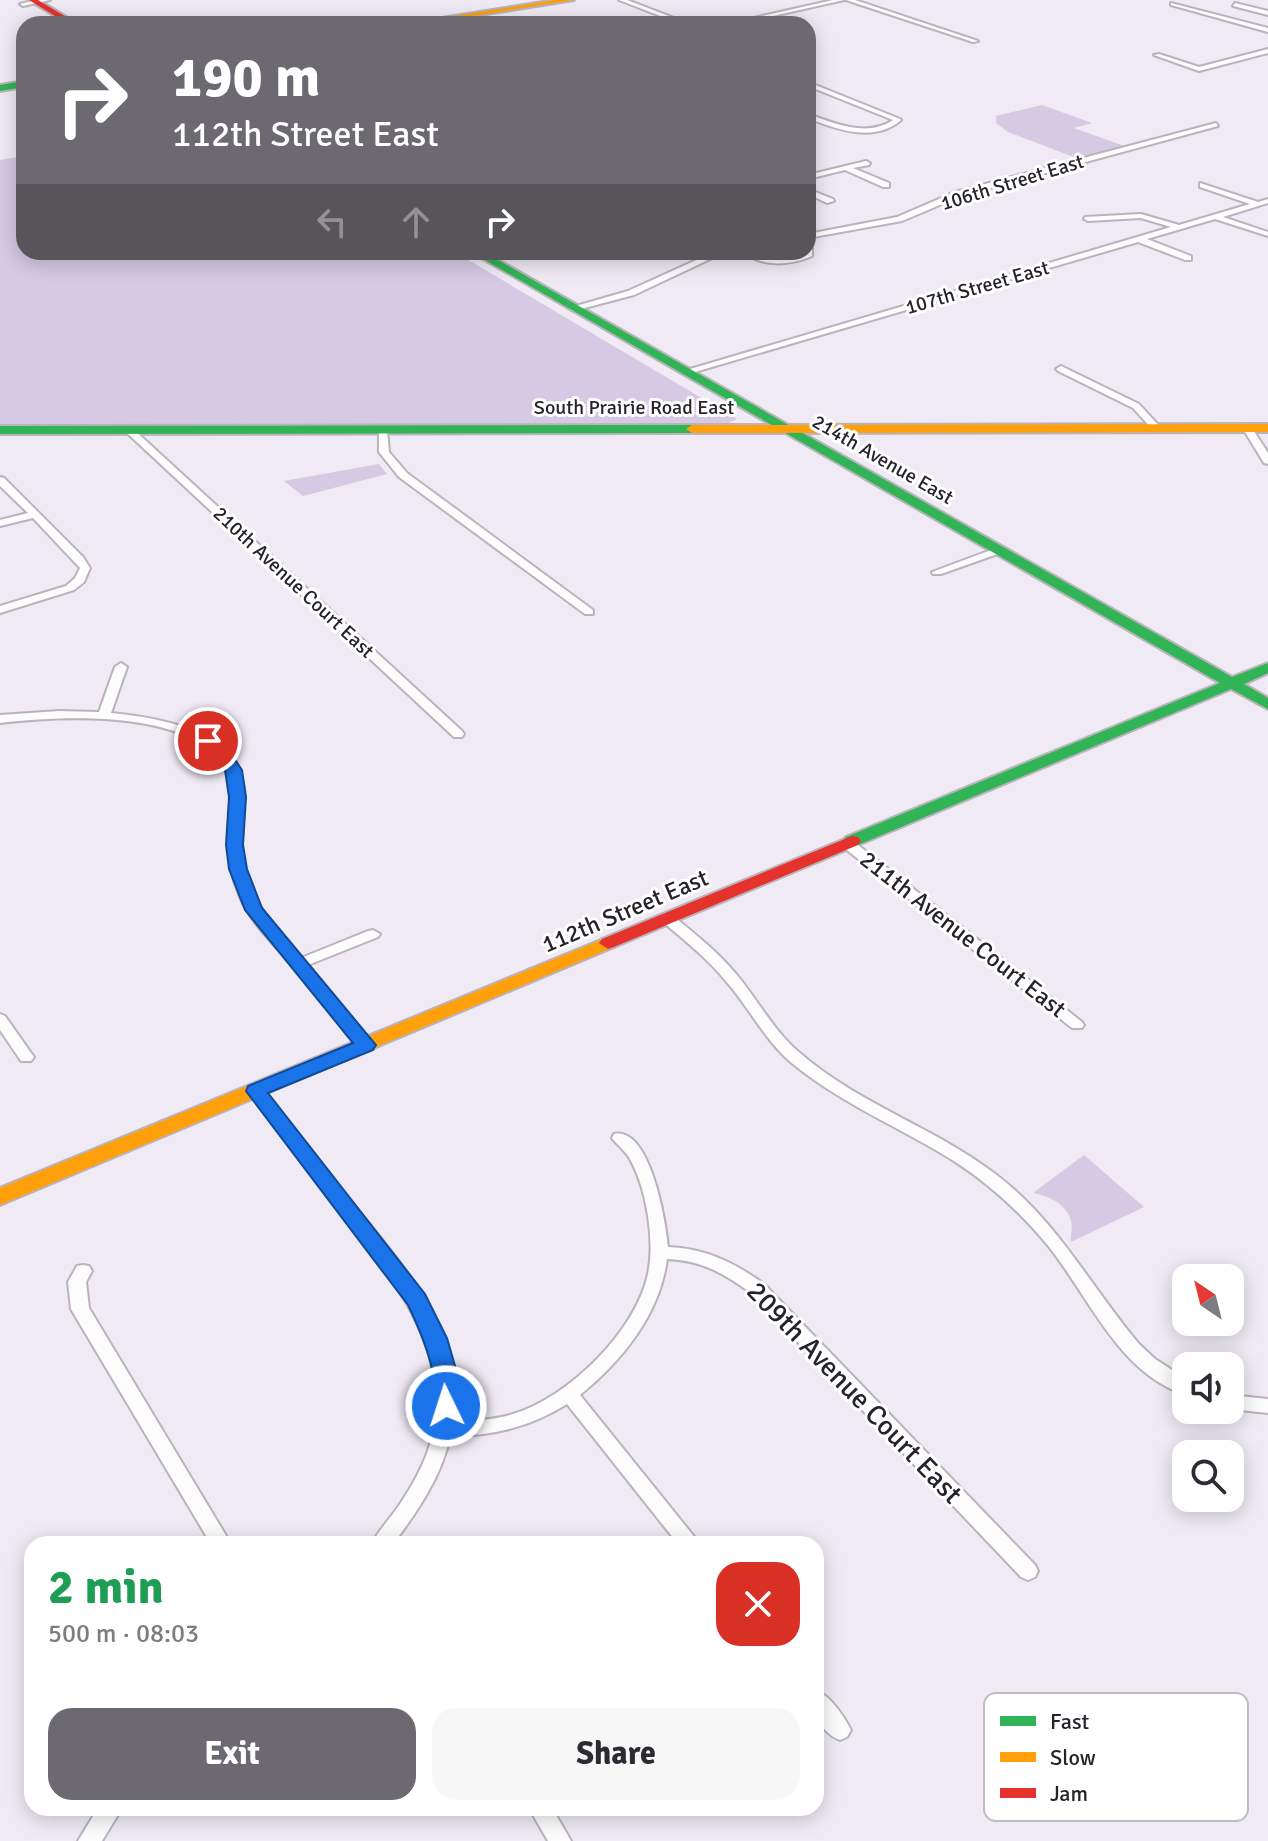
<!DOCTYPE html>
<meta charset="utf-8">
<style>
:root{--surface:#fff;--page:#f7f7f7;--text:#2b2b33;--muted:#7c7c81;--accent:#6d6971}
body{margin:0;font-family:Signika,sans-serif;background:var(--page);color:var(--text);height:100vh;display:flex;flex-direction:column;font-size:30px;white-space:nowrap}
*{box-sizing:border-box;margin:0}
p{font-size:26px;color:var(--muted)}
.icon{flex:none;width:44px;height:44px;fill:none;stroke:currentColor;stroke-width:2;stroke-linecap:round;stroke-linejoin:round}
.map{position:relative;flex:1;overflow:hidden}
.drawer{position:absolute;left:24px;top:1536px;width:800px;height:280px;display:flex;flex-direction:column;background:var(--surface);border-radius:24px;box-shadow:0 4px 20px #0003}
.drawer>*{flex:none}
.top-card{position:absolute;left:16px;top:16px;width:800px;height:244px;border-radius:24px;box-shadow:0 4px 20px #0003;background:#6d6971;color:#fff;overflow:hidden}
.needle{width:52px;rotate:325deg}
.tools{position:absolute;left:1172px;top:1264px;display:grid;gap:16px}
.tools a{display:grid;place-items:center;width:72px;height:72px;border-radius:16px;background:var(--surface);box-shadow:0 4px 20px #0003;font-size:40px}
.pin{position:absolute;display:grid;place-items:center;width:68px;height:68px;color:#fff;margin:-34px;border:4px solid #fff;border-radius:50%;box-shadow:0 2px 8px #0007}
.me{position:absolute;width:88px;margin:-44px;rotate:356deg;stroke-linejoin:round;filter:drop-shadow(0 0 6px #0008)}
.turn{display:flex;align-items:center;gap:28px;height:168px;padding:0 24px;font-size:36px}
.turn .icon{width:104px;height:104px;stroke-width:2.5}
.turn b{display:block;font-size:56px;line-height:68px}
.lanes{display:flex;align-items:center;height:76px;padding:0 24px;background:#0003;justify-content:center;gap:40px;direction:ltr}
.lanes .off{opacity:.35}
.round{display:grid;place-items:center;flex:none;width:84px;height:84px;border-radius:24px;background:var(--page)}
.overview{display:flex;align-items:center;justify-content:space-between;height:136px;padding:0 24px}
h1{font-size:48px;font-weight:700;line-height:60px;color:#1e9e55}
.primary-button{display:flex;gap:16px;margin-top:auto;padding:16px 24px}
.primary-button a{flex:1;height:92px;border-radius:24px;background:var(--accent);color:#fff;font-size:32px;font-weight:700;line-height:92px;text-align:center}
.primary-button a+a{background:var(--page);color:var(--text)}
.map>svg:first-child{display:block}
.green{fill:#d6c9e3}
.lines{fill:none;stroke-linecap:round;stroke-linejoin:round}
.street-casing{stroke:#b9b4bc;stroke-width:4}
.fast-casing{stroke:#b9b4bc;stroke-width:4}
.slow-casing{stroke:#b9b4bc;stroke-width:4}
.jam-casing{stroke:#b9b4bc;stroke-width:4}
.street{fill:#fdfcfd;fill-rule:evenodd}
.fast{fill:#30b455;fill-rule:evenodd}
.slow{fill:#ff9f0a;fill-rule:evenodd}
.jam{fill:#e5322d;fill-rule:evenodd}
.route{fill:#1a73e8;stroke:#114b97;stroke-width:2}
.labels{text-anchor:middle;stroke-width:6;stroke-linejoin:round;paint-order:stroke}
.far-street-label{font-size:20px;fill:#27232a;stroke:#fff}
.street-label{font-size:24px;fill:#27232a;stroke:#fff}
.near-street-label{font-size:28px;fill:#27232a;stroke:#fff}
.key{fill:#fff;stroke:#bebdbf;stroke-width:2}
.key-label{font-size:22px;fill:#27232a}
</style>
<div class="map">
<svg width="1268" height="1841" viewBox="0 0 1268 1841">
<rect width="100%" height="100%" fill="#efeaf4"/>
<path class="green" d="M 1042,105 L 1092,123 L 1074,128 L 1127,147 L 1079,159 L 1008,132 L 996,123 L 996,116 Z
M 24,156 L 24,252 L 455,252 L 737,419 L 726,424 L 0,425 L 0,160 Z
M 379,464 L 387,474 L 303,496 L 284,481 Z
M 1084,1155 L 1144,1207 L 1071,1242 C 1070,1235 1073,1229 1071,1221 C 1067,1204 1049,1196 1033,1193 Z"/>
<g class="lines">
<g class="street-casing">
<path id="street" d="M 36,0 L 50,0 L 23,6 L 20,4 Z
M 619,0 L 627,0 L 690,24 L 681,24 Z
M 833,0 L 844,0 L 738,24 L 727,24 Z
M 846,0 L 855,0 L 978,41 L 973,42 Z
M 1171,3 L 1268,28 L 1268,32 L 1171,5 Z
M 1235,3 L 1268,11 L 1268,15 L 1233,6 Z
M 1268,49 L 1268,53 L 1199,71 L 1154,55 L 1159,54 L 1199,67 Z
M 808,82 L 900,119 L 901,120 C 875,143 837,130 808,118 L 808,114 C 834,123 867,138 893,120 L 808,86 Z
M 1216,123 L 1218,126 L 961,196 L 902,221 L 808,238 L 808,234 L 897,217 L 955,192 Z
M 866,161 L 870,163 L 869,165 L 853,168 L 889,183 L 889,187 L 883,187 L 845,170 L 808,179 L 808,175 Z
M 1200,183 L 1258,202 L 1268,199 L 1268,203 L 1223,217 L 1268,232 L 1268,236 L 1215,219 L 1147,239 L 1191,256 L 1191,260 L 1185,260 L 1138,242 L 688,374 L 680,372 L 1171,227 L 1141,218 L 1088,221 L 1084,219 L 1085,217 L 1141,214 L 1179,225 L 1250,204 L 1200,187 Z
M 808,189 L 833,199 L 834,201 L 827,203 L 808,194 Z
M 808,245 L 812,247 L 812,256 C 789,266 763,267 742,252 C 752,252 759,256 769,258 C 783,261 796,256 808,252 Z
M 496,252 L 511,252 L 485,259 L 481,257 Z
M 714,252 L 725,252 L 634,295 L 573,311 L 569,308 L 628,291 Z
M 1061,366 L 1139,404 L 1161,428 L 1153,430 L 1133,408 L 1058,371 L 1056,369 Z
M 1247,424 L 1250,425 L 1268,453 L 1268,464 L 1264,463 L 1242,427 Z
M 126,428 L 132,428 L 462,731 L 464,734 L 462,737 L 454,737 L 126,432 Z
M 379,428 L 387,430 L 389,452 L 407,473 L 593,610 L 593,614 L 585,614 L 399,477 L 379,452 Z
M 0,477 L 4,478 L 83,557 L 90,568 L 84,582 L 74,590 L 0,613 L 0,606 L 66,586 L 75,578 L 80,568 L 33,518 L 0,526 L 0,520 L 28,513 L 0,486 Z
M 999,547 L 1004,550 L 1003,552 L 941,574 L 933,574 L 932,572 Z
M 121,663 L 127,667 L 111,713 C 160,718 234,729 244,788 C 245,805 241,821 241,838 C 242,891 268,920 301,958 L 368,931 L 373,930 L 380,934 L 378,937 L 308,965 L 371,1041 L 374,1045 L 371,1049 L 361,1049 C 338,1020 315,992 291,964 C 273,943 251,923 240,897 C 231,876 227,853 228,831 C 229,816 234,798 230,783 C 212,706 59,716 0,723 L 0,715 L 59,711 L 99,712 L 115,667 Z
M 848,840 L 853,841 L 1082,1022 L 1084,1025 L 1082,1028 L 1072,1028 L 843,847 L 841,844 L 843,841 Z
M 668,915 L 673,916 C 695,934 718,952 736,974 C 758,1000 774,1032 801,1054 C 859,1104 933,1127 994,1173 C 1058,1221 1089,1285 1139,1344 L 1155,1359 L 1186,1379 L 1186,1395 C 1117,1373 1088,1293 1045,1242 C 1019,1211 988,1183 954,1161 C 901,1128 842,1104 793,1064 C 765,1041 749,1007 725,980 C 707,958 684,940 663,922 L 661,919 Z
M 0,1014 L 5,1016 L 31,1053 L 34,1057 L 31,1061 L 21,1061 L 0,1030 Z
M 256,1086 L 261,1087 C 291,1124 320,1161 349,1199 C 398,1260 469,1335 453,1421 C 472,1421 494,1420 513,1414 C 568,1398 636,1331 648,1274 C 655,1242 647,1190 631,1161 C 627,1152 618,1146 612,1138 L 614,1134 C 650,1126 666,1222 668,1247 C 705,1248 735,1263 764,1284 L 1035,1565 L 1038,1571 L 1035,1577 L 1028,1580 L 1021,1577 L 752,1294 C 726,1274 701,1260 667,1259 C 660,1314 622,1361 580,1395 L 700,1544 L 678,1544 L 567,1404 C 530,1427 493,1436 450,1436 C 442,1476 417,1512 393,1544 L 372,1544 C 379,1529 391,1518 400,1504 C 412,1486 424,1465 430,1444 C 456,1352 393,1278 340,1210 C 310,1172 280,1133 251,1095 L 248,1091 L 251,1087 Z
M 83,1265 L 89,1266 L 92,1271 L 86,1282 L 89,1308 L 231,1544 L 211,1544 L 71,1309 L 68,1282 L 77,1266 Z
M 1230,1395 L 1268,1399 L 1268,1413 L 1230,1409 Z
M 816,1690 C 830,1696 844,1716 851,1730 L 847,1737 L 840,1740 C 817,1731 816,1711 816,1690 Z
M 98,1808 L 122,1808 L 102,1841 L 78,1841 Z
M 529,1808 L 552,1808 L 571,1841 L 548,1841 Z"/>
</g>
<g class="fast-casing">
<path id="fast" d="M 24,81 L 24,87 L 0,91 L 0,85 Z
M 471,252 L 484,252 L 1232,677 L 1268,663 L 1268,673 L 1244,684 L 1268,698 L 1268,709 L 1231,689 L 858,845 L 846,845 L 843,841 L 846,837 L 1220,683 Z
M 0,426 L 692,425 L 698,429 L 692,433 L 0,434 Z"/>
</g>
<g class="slow-casing">
<path id="slow" d="M 555,0 L 574,0 L 424,24 L 404,24 Z
M 1268,424 L 1268,432 L 692,433 L 686,429 L 692,425 Z
M 608,937 L 614,939 L 617,943 L 614,947 L 0,1205 L 0,1188 Z"/>
</g>
<g class="jam-casing">
<path id="jam" d="M 29,0 L 38,0 L 78,24 L 68,24 Z
M 852,836 L 858,837 L 861,841 L 858,845 L 614,947 L 608,949 L 599,943 L 602,939 Z"/>
</g>
<use href="#street" class="street"/>
<use href="#fast" class="fast"/>
<use href="#slow" class="slow"/>
<use href="#jam" class="jam"/>
</g>
<path class="route" d="M 208,736 L 230,752 L 242,770 L 246,797 L 243,845 L 247,869 L 262,908 L 376,1045 L 373,1050 L 268,1093 L 425,1294 L 447,1338 L 457,1373 L 458,1406 L 455,1413 L 446,1416 L 438,1413 C 431,1399 435,1384 432,1369 C 427,1346 418,1326 408,1305 L 246,1091 L 248,1086 L 353,1043 L 245,910 L 229,869 L 226,845 L 229,797 L 225,770 L 200,741 Z"/>
<g class="labels">
<g class="far-street-label">
<text transform="translate(1012 182) rotate(-17)" y="7">106th Street East</text>
<text transform="translate(977 287) rotate(-16)" y="7">107th Street East</text>
<text x="634" y="414">South Prairie Road East</text>
<text transform="translate(883 459) rotate(30)" y="7">214th Avenue East</text>
<text transform="translate(294 582) rotate(43)" y="7">210th Avenue Court East</text>
</g>
<g class="street-label">
<text transform="translate(625 911) rotate(-23)" y="8">112th Street East</text>
<text transform="translate(963 934) rotate(38)" y="8">211th Avenue Court East</text>
</g>
<g class="near-street-label">
<text transform="translate(855 1392) rotate(46)" y="10">209th Avenue Court East</text>
</g>
</g>
<rect x="984" y="1693" width="264" height="128" rx="12" class="key"/>
<rect x="1000" y="1716" width="36" height="10" fill="#30b455"/>
<rect x="1000" y="1752" width="36" height="10" fill="#ff9f0a"/>
<rect x="1000" y="1788" width="36" height="10" fill="#e5322d"/>
<g class="key-label">
<text x="1050" y="1729">Fast</text>
<text x="1050" y="1765">Slow</text>
<text x="1050" y="1801">Jam</text>
</g>
</svg>
<div class="tools">
<a><svg class="needle" viewBox="-14 -14 28 28"><path d="M0-13l5 13h-10z" fill="#e53935"/><path d="M0 13l5-13h-10z" fill="#7c7c81"/></svg></a>
<a><svg class="icon" aria-label="sound" viewBox="0 0 24 24"><path d="M4 9h4l5-4v14l-5-4H4zM17 9q2 3 0 6"/></svg></a>
<a><svg class="icon" aria-label="search" viewBox="0 0 24 24"><circle cx="10" cy="10" r="6"/><path d="M15 15l6 6"/></svg></a>
</div>
<div class="pin" style="left:208px;top:741px;background:#d93025"><svg class="icon" aria-label="arrive" viewBox="0 0 24 24"><path d="M6 21V4h12l-3 4 3 4H6"/></svg></div>
<svg class="me" style="left:446px;top:1406px" viewBox="-20 -20 40 40"><circle r="17" fill="#1a73e8" stroke="#fff" stroke-width="3"/><path d="M0-11L8 9 0 5-8 9z" fill="#fff"/></svg>
<div class="top-card">
<div class="turn"><svg class="icon" aria-label="right" viewBox="0 0 24 24"><path d="M7 20v-9h11M14 6l5 5-5 5"/></svg><div><b>190 m</b>112th Street East</div></div>
<div class="lanes"><svg class="icon off" aria-label="left" viewBox="0 0 24 24"><path d="M17 20v-9H6M10 6l-5 5 5 5"/></svg><svg class="icon off" aria-label="ahead" viewBox="0 0 24 24"><path d="M12 20V5M6 11l6-6 6 6"/></svg><svg class="icon" aria-label="right" viewBox="0 0 24 24"><path d="M7 20v-9h11M14 6l5 5-5 5"/></svg></div>
</div>
<section class="drawer">
<div class="overview"><div><h1>2 min</h1><p>500 m · 08:03</p></div><a class="round" style="background:#d93025;color:#fff"><svg class="icon" aria-label="close" viewBox="0 0 24 24"><path d="M6 6l12 12M18 6L6 18"/></svg></a></div>
<div class="primary-button"><a>Exit</a><a>Share</a></div>
</section>
</div>
